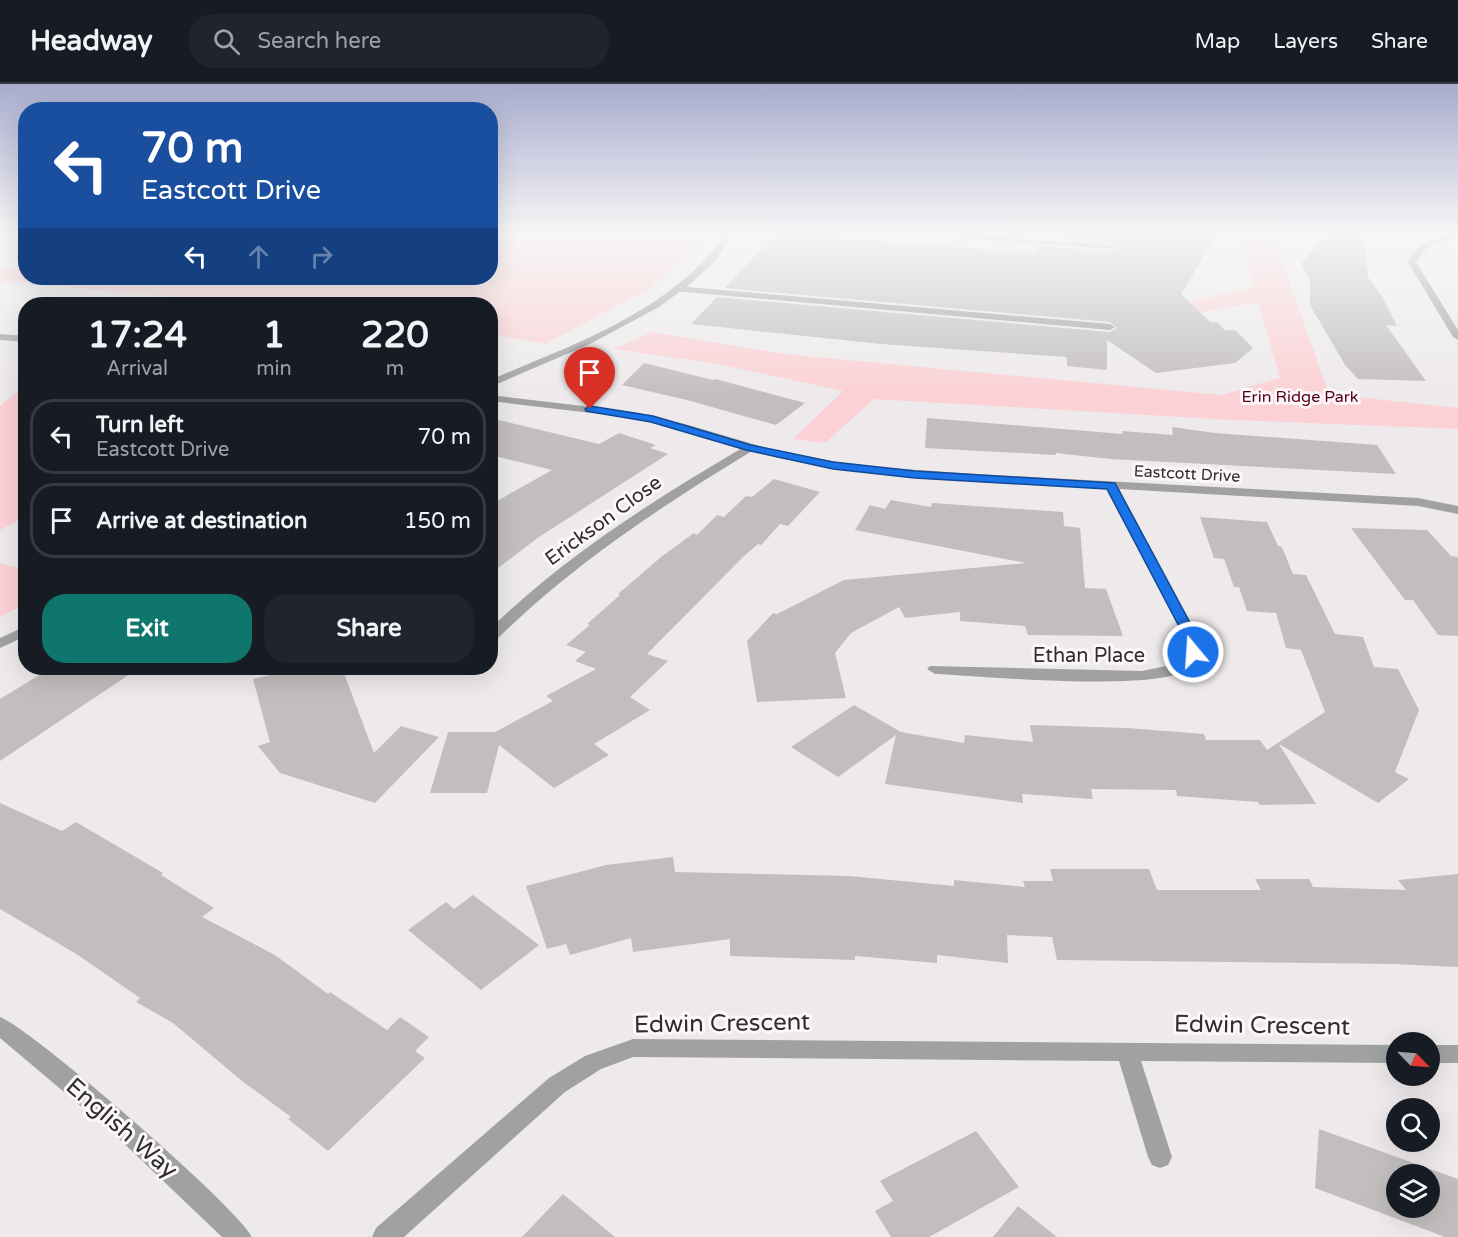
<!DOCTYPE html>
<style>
:root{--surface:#171b24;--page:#20242c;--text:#f1f3f6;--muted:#9ea1a6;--line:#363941;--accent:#0f766e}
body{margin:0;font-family:"Varela Round",sans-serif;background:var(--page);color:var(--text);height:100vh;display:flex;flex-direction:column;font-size:22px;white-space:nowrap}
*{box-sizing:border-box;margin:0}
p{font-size:20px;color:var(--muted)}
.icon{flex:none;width:33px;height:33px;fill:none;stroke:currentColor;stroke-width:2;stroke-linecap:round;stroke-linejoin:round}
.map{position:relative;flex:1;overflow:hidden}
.details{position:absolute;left:18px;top:213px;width:480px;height:378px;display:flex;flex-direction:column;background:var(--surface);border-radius:24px;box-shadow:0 6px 24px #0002}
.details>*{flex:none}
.guide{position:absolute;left:18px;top:18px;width:480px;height:183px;border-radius:24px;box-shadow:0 6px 24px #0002;background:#1a4fa0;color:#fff;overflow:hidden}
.needle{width:39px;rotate:115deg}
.tools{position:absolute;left:1386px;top:948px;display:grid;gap:12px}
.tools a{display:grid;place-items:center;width:54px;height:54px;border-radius:50%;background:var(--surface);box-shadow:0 6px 24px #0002;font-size:30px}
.pin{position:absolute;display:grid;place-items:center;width:51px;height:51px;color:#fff;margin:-62px -26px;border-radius:50% 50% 50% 0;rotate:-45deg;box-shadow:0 0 6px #0007}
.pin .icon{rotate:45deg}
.me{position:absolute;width:66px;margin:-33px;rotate:342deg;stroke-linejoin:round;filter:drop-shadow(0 0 4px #0008)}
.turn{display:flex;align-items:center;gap:21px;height:126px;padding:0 24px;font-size:27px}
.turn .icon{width:78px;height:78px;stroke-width:2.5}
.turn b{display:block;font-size:42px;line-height:51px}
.lanes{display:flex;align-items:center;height:57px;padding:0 24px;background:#0003;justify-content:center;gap:30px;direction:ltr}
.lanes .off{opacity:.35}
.eta{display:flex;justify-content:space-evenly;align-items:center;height:102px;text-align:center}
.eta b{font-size:36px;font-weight:700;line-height:42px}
.primary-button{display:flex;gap:12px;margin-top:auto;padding:12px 24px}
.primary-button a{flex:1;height:69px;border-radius:24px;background:var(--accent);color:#fff;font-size:24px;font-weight:700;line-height:69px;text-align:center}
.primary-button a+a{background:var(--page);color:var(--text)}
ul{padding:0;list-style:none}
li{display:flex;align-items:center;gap:18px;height:75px;margin:0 12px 9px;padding:0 12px;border:3px solid var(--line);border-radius:24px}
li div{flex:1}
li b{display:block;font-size:22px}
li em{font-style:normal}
header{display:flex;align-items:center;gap:36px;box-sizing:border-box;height:84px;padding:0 30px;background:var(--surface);border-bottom:2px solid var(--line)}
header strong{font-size:28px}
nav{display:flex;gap:33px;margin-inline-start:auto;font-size:21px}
.search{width:420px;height:54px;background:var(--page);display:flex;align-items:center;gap:15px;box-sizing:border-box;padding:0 21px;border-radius:24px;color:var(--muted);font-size:22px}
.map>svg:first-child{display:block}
.green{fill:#fbd1d5}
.building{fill:#c2bebe;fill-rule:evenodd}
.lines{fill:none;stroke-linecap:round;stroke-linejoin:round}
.minor{fill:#a0a2a1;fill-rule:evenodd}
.tertiary{fill:#a0a2a1;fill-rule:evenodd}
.route{fill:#1a73e8;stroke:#114b97;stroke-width:1.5}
.labels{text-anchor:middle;stroke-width:6;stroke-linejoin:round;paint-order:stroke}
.far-park-label{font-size:16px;fill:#55001a;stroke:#fcf8f8}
.far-street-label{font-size:16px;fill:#2f2d2d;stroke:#fcf8f8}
.street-label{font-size:20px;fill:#2f2d2d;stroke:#fcf8f8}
.near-street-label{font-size:24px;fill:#2f2d2d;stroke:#fcf8f8}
</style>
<header>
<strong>Headway</strong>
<div class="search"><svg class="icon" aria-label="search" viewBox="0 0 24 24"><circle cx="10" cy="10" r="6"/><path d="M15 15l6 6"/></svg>Search here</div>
<nav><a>Map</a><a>Layers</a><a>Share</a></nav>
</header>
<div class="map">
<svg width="1458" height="1153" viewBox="0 0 1458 1153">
<rect width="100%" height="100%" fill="#eeeaeb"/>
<path class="green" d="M 491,151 L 704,151 L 693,168 L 651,204 L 545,260 L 491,250 L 490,220 L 248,220 L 0,197 L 0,184 L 25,186 L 26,194 L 490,194 Z
M 1232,151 L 1273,151 L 1329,310 L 1458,324 L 1458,345 L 1232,336 L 874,315 L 825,359 L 793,355 L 843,307 L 718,280 L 613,265 L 652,248 L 784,270 L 1222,311 L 1280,294 L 1258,218 L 1147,238 L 1135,232 L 1253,203 L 1243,154 Z
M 25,302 L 25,433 L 0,446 L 0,322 Z
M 0,479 L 26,486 L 25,520 L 0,533 Z"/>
<path class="building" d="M 775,151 L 811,151 L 1034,169 L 1035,162 L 1111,167 L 1117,164 L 1111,159 L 1036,153 L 1036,151 L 1217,151 L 1181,210 L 1210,238 L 1217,238 L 1225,246 L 1235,246 L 1253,264 L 1235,279 L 1156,289 L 1107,256 L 1107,286 L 1067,282 L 1067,273 L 881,260 L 691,240 L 717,213 L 1110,248 L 1117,244 L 1110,238 L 725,204 Z
M 1325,151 L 1365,151 L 1368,193 L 1383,214 L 1397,242 L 1386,241 L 1426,297 L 1358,295 L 1345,281 L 1310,221 L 1310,195 L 1301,180 Z
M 644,279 L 713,296 L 715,295 L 805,319 L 776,341 L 687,316 L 622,301 Z
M 490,334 L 599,360 L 619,349 L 656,361 L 650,364 L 668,370 L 539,453 L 490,490 L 490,421 L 552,386 L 490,371 Z
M 927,334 L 1123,350 L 1122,347 L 1173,351 L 1172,343 L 1215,349 L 1377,361 L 1396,390 L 1110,375 L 1056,369 L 1056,371 L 925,364 Z
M 774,395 L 820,408 L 788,442 L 780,440 L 761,461 L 758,460 L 744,472 L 647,570 L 668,577 L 630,613 L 650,626 L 594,660 L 609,671 L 554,704 L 499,661 L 487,709 L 430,709 L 448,648 L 495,648 L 553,617 L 546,612 L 596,585 L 575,577 L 586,568 L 566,561 L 590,541 L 587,540 L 620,511 L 618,510 L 661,473 L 694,449 L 697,451 L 717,431 L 724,433 L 746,412 L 752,413 Z
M 891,416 L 931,423 L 932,419 L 1063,428 L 1064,442 L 1080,444 L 1085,504 L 1106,505 L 1123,552 L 1028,551 L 1025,542 L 960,537 L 960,528 L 905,534 L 899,523 L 851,549 L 835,569 L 846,614 L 757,618 L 747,557 L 773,529 L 777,530 L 844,496 L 1026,479 L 855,446 L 870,421 L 885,425 Z
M 1200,433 L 1267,438 L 1278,462 L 1282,463 L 1293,490 L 1306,491 L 1335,550 L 1363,553 L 1374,583 L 1398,585 L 1419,626 L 1395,688 L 1409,695 L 1378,719 L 1279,660 L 1316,720 L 1260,721 L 1258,718 L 1177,712 L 1176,706 L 1091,705 L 1093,715 L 1022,710 L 1023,719 L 885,700 L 896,651 L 838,693 L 791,663 L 854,621 L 901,648 L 964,659 L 965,651 L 1033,658 L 1030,641 L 1127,644 L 1204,650 L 1206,656 L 1260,656 L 1267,666 L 1325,628 L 1301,566 L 1286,564 L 1276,529 L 1247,527 L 1239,503 L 1234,503 L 1224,475 L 1214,474 Z
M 1351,444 L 1427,446 L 1451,472 L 1458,473 L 1458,552 L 1438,551 L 1413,516 L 1405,516 Z
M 51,584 L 139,584 L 0,677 L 0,615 Z
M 300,584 L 314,584 L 316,591 L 342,584 L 374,669 L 401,642 L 439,653 L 375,719 L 280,689 L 258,662 L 270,658 L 253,595 Z
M 0,719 L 62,747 L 76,738 L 163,789 L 161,791 L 214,824 L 202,833 L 275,871 L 328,910 L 330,908 L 387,946 L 400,933 L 429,953 L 415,967 L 425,974 L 328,1067 L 288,1035 L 291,1033 L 242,997 L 173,939 L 136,918 L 140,914 L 78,871 L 0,825 Z
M 673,773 L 675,788 L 849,792 L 954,802 L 954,796 L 1025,803 L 1023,797 L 1053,797 L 1050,785 L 1149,785 L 1157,806 L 1261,806 L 1255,795 L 1309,795 L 1313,803 L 1406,806 L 1398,796 L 1458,790 L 1458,883 L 1394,880 L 1057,876 L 1052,853 L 1007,851 L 1008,879 L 937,871 L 937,879 L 855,872 L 855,876 L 730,872 L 730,855 L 633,868 L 631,854 L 570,871 L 566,860 L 547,865 L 526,802 L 606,781 Z
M 473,811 L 539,861 L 481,906 L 408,846 L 446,818 L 454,825 Z
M 1319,1045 L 1458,1095 L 1458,1153 L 1445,1153 L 1315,1104 ZM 1396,1090 L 1430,1090 L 1430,1124 L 1396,1124 Z
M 976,1047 L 1019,1103 L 929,1153 L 891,1153 L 875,1127 L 893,1117 L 880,1097 Z
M 563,1110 L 615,1153 L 522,1153 Z
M 1018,1122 L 1057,1153 L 993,1153 Z"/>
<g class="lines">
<path class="minor" d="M 944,151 L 979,151 L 1111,161 L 1115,163 L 1111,165 L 948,153 Z
M 1450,151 L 1458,151 L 1458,153 L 1427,164 L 1416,178 L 1458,246 L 1458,256 L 1453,253 L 1408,178 C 1416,160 1432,156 1450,151 Z
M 677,202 L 1110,240 L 1115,243 L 1110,246 L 674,207 L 674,203 Z
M 0,250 L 26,252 L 26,258 L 0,256 Z
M 490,311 L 634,328 L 685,340 L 780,368 L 861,382 L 976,390 L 1418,414 L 1458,422 L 1458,430 L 1418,422 L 1119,405 L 1197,550 C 1200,565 1202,576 1187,586 C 1152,608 982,592 935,590 L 927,585 L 930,582 L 1142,587 L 1176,580 L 1186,568 L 1183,550 L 1106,405 L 861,388 L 778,374 L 752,367 C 660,423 572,481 495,557 L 490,558 L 490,545 C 565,472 652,417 742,364 L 634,334 L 490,317 Z
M 455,584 L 471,584 C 466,590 463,591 456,589 L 453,586 Z
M 0,933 C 31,944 240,1125 252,1153 L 222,1153 L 115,1051 L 0,954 Z
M 633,955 L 1396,961 L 1396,979 L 1141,977 L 1172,1073 L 1168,1081 L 1160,1084 L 1152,1081 L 1148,1073 L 1119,977 L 633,973 L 601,985 L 565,1008 L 404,1153 L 372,1153 L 376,1144 L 549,994 L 585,972 Z
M 1430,961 L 1458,961 L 1458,979 L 1430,979 Z"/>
<path class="tertiary" d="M 725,151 L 733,151 L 714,178 L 689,201 L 659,223 L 590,260 L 490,303 L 490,296 C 574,260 670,228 725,151 Z
M 26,542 L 26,552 L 0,564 L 0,554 Z"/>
</g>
<linearGradient id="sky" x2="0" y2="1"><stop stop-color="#a8acce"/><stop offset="0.48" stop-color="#f7f6f6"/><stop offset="1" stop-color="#f7f6f6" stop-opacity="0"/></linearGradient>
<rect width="1458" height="312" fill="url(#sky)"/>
<path class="route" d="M 590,322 L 653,332 L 751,361 L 833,378 L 915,387 L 1115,399 L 1196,550 L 1200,568 L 1193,572 L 1187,568 L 1183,550 L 1107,405 L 915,394 L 833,385 L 746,366 L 651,338 L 586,327 L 585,325 Z"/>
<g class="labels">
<g class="far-park-label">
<text x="1300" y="318">Erin Ridge Park</text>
</g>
<g class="far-street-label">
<text transform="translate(1187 389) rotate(3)" y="6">Eastcott Drive</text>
</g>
<g class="street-label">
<text transform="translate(603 436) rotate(-36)" y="7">Erickson Close</text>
<text x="1089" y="578">Ethan Place</text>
</g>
<g class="near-street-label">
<text transform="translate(722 939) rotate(-1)" y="8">Edwin Crescent</text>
<text transform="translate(1262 941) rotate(1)" y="8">Edwin Crescent</text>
<text transform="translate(122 1044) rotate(41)" y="8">English Way</text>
</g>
</g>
</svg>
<div class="tools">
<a><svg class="needle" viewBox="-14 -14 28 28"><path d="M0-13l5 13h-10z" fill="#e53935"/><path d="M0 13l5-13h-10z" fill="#9ea1a6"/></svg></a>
<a><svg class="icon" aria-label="search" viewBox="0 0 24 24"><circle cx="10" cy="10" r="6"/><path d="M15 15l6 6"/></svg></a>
<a><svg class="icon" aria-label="layers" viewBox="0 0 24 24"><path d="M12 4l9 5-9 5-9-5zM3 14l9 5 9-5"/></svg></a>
</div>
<div class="pin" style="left:590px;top:325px;background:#d93025"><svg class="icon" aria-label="arrive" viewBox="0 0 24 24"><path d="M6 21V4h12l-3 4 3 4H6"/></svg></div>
<svg class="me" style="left:1193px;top:568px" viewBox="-20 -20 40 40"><circle r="17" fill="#1a73e8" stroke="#fff" stroke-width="3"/><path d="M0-11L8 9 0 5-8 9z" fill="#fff"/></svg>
<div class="guide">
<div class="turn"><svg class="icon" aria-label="left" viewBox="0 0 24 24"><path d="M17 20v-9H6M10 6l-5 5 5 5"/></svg><div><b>70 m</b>Eastcott Drive</div></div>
<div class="lanes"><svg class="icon" aria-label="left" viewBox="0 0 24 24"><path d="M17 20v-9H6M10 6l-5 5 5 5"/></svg><svg class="icon off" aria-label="ahead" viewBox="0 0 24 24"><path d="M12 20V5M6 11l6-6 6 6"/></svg><svg class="icon off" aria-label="right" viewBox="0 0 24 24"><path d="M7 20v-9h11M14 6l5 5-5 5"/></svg></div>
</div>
<section class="details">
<div class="eta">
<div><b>17:24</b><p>Arrival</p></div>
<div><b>1</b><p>min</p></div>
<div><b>220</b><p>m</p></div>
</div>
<ul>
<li><svg class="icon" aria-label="left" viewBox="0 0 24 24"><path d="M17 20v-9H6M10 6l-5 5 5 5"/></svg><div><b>Turn left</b><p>Eastcott Drive</p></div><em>70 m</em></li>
<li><svg class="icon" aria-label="arrive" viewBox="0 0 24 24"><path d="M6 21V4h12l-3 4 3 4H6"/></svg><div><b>Arrive at destination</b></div><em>150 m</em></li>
</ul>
<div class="primary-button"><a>Exit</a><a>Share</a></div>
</section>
</div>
